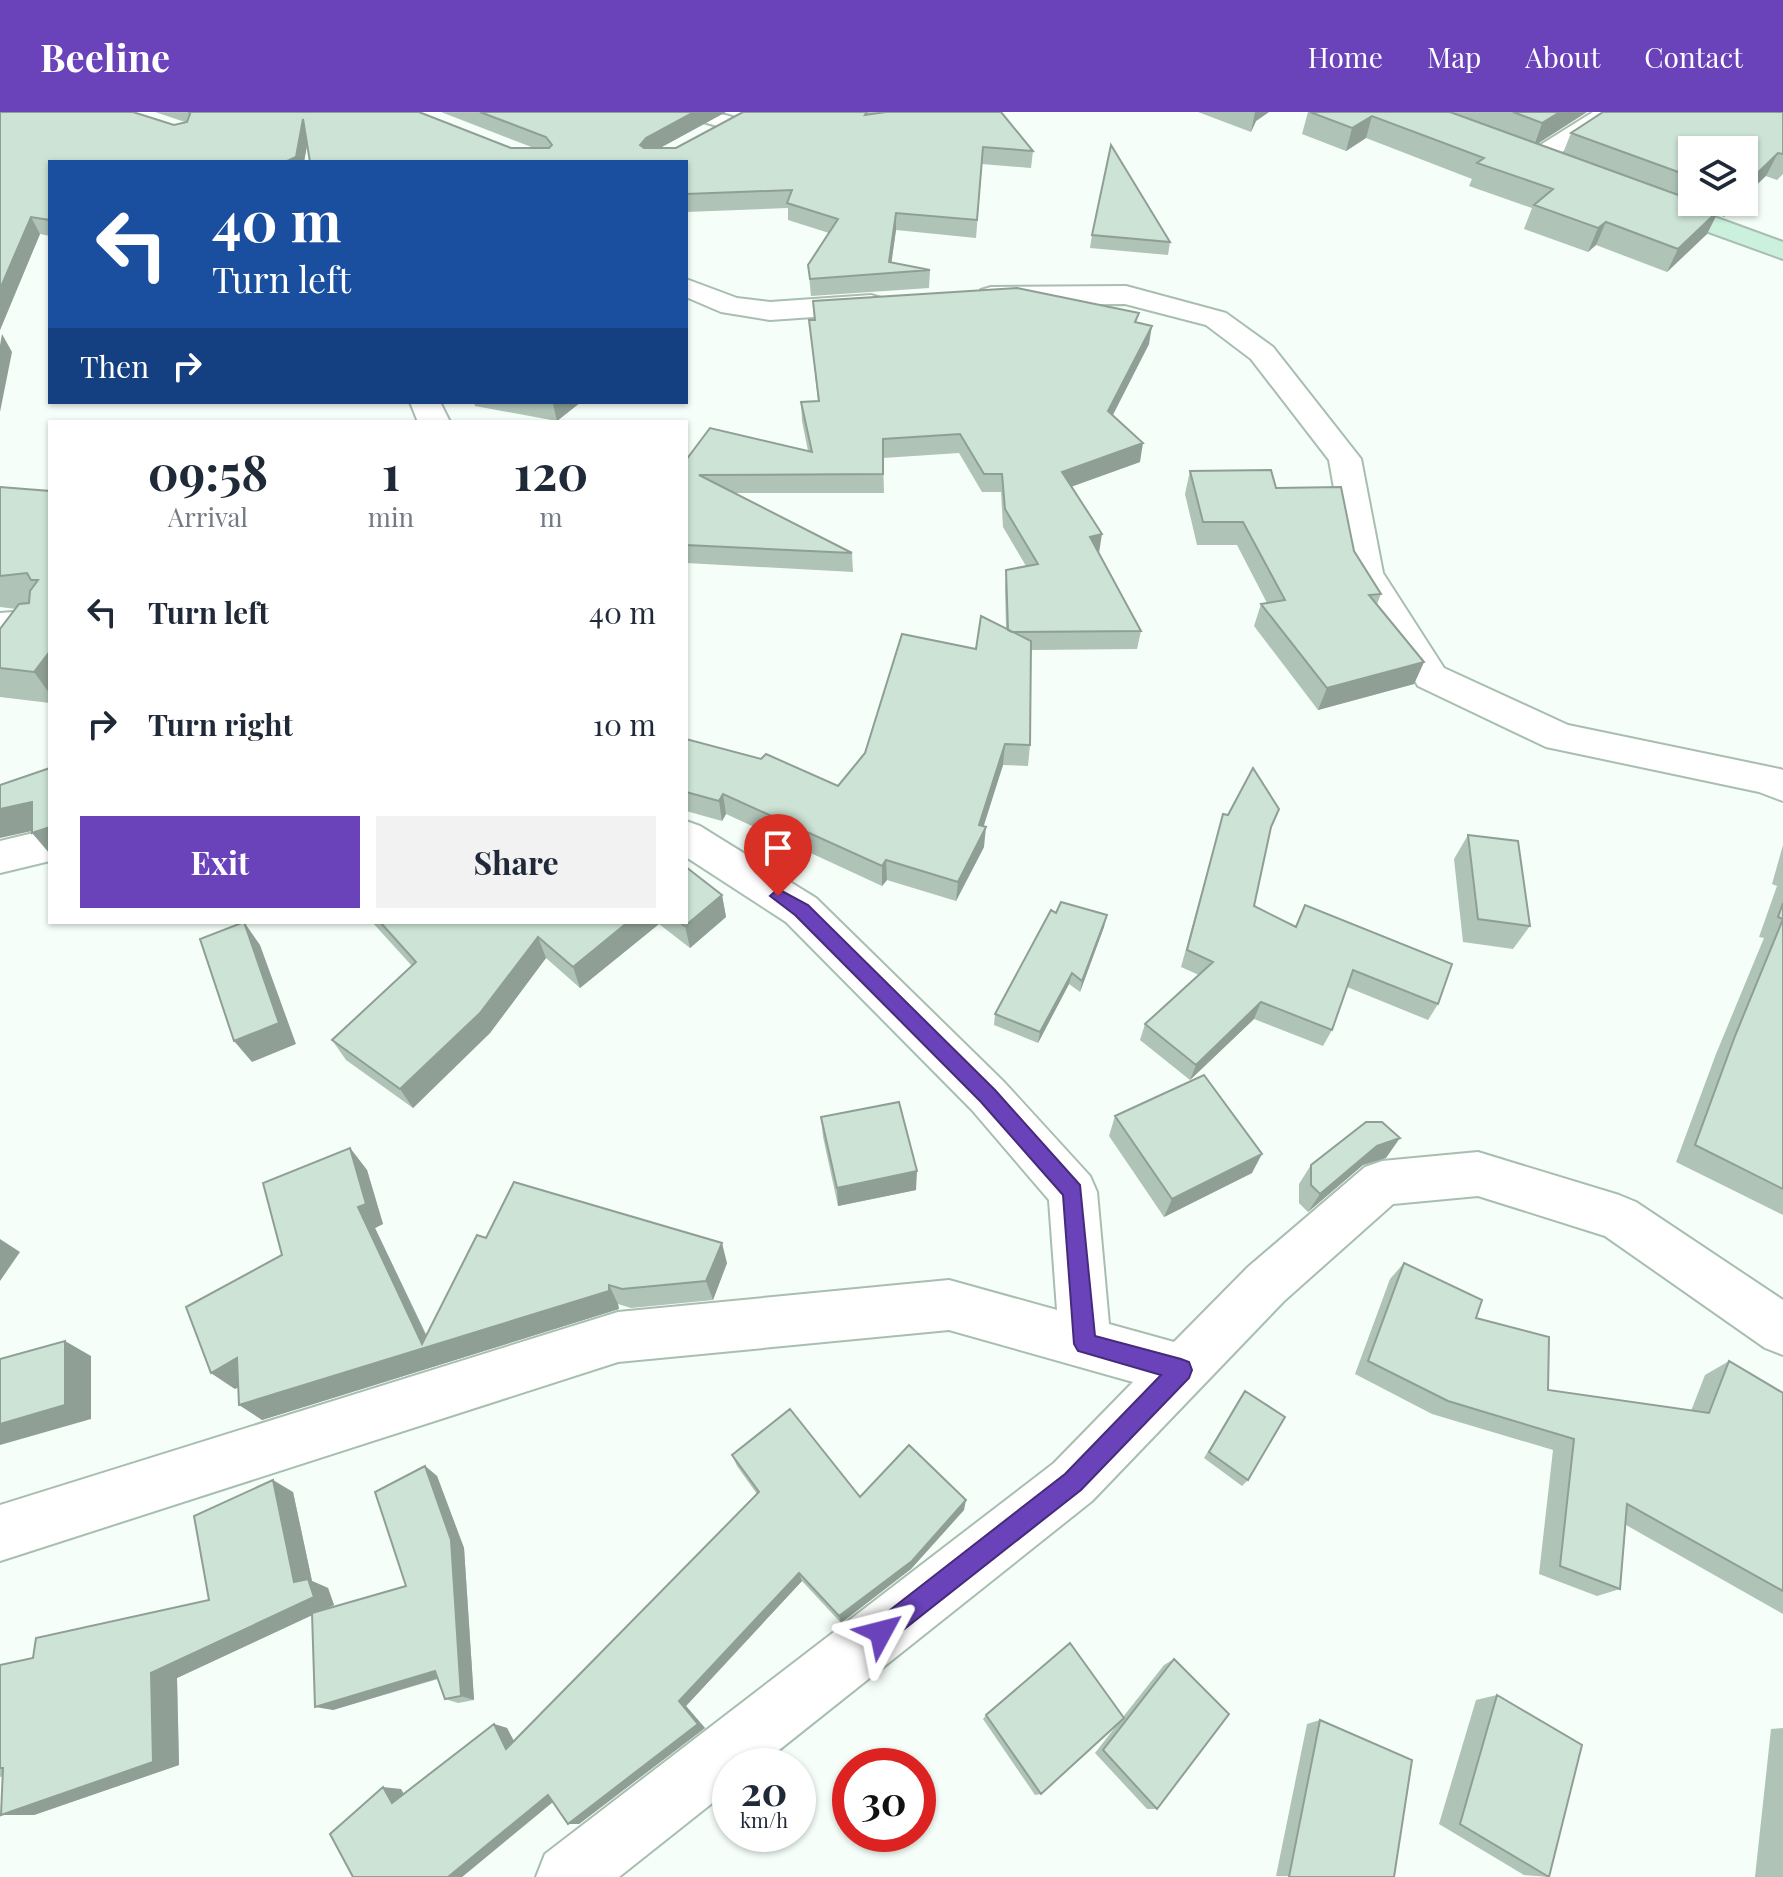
<!DOCTYPE html>
<style>
:root{--surface:#fff;--page:#f2f2f3;--text:#1f2937;--muted:#747a83;--accent:#6a42ba}
body{margin:0;font-family:"Playfair Display",serif;background:var(--page);color:var(--text);height:100vh;display:flex;flex-direction:column;font-size:30px;white-space:nowrap}
*{box-sizing:border-box;margin:0}
p{font-size:26px;color:var(--muted)}
.icon{flex:none;width:44px;height:44px;fill:none;stroke:currentColor;stroke-width:2;stroke-linecap:round;stroke-linejoin:round}
.map{position:relative;flex:1;overflow:hidden}
.drawer{position:absolute;left:48px;top:308px;width:640px;height:504px;display:flex;flex-direction:column;background:var(--surface);border-radius:0px;box-shadow:0 2px 6px #0004}
.drawer>*{flex:none}
.banner{position:absolute;left:48px;top:48px;width:640px;height:244px;border-radius:0px;box-shadow:0 2px 6px #0004;background:#1a4fa0;color:#fff;overflow:hidden}
.controls{position:absolute;left:1678px;top:24px;display:grid;gap:16px}
.controls a{display:grid;place-items:center;width:80px;height:80px;border-radius:0px;background:var(--surface);box-shadow:0 2px 6px #0004;font-size:40px}
.speed{position:absolute;left:712px;top:1636px;display:flex;gap:16px;font-size:40px;font-weight:700;text-align:center}
.speed>*{display:grid;place-content:center;width:104px;height:104px;border-radius:50%;background:var(--surface);box-shadow:0 2px 6px #0004;line-height:1}
.speed small{font-size:20px;font-weight:400}
.speed .limit{border:12px solid #d22;background:#fff;color:#111}
.pin{position:absolute;display:grid;place-items:center;width:68px;height:68px;color:#fff;margin:-82px -34px;border-radius:50% 50% 50% 0;rotate:-45deg;box-shadow:0 0 8px #0007}
.pin .icon{rotate:45deg}
.me{position:absolute;width:88px;margin:-44px;rotate:52deg;stroke-linejoin:round;filter:drop-shadow(0 0 6px #0008)}
.turn{display:flex;align-items:center;gap:28px;height:168px;padding:0 32px;font-size:36px}
.turn .icon{width:104px;height:104px;stroke-width:2.5}
.turn b{display:block;font-size:56px;line-height:68px}
.then{display:flex;align-items:center;height:76px;padding:0 32px;background:#0003;gap:16px;font-size:30px}
.eta{display:flex;justify-content:space-evenly;align-items:center;height:136px;text-align:center}
.eta b{font-size:48px;font-weight:700;line-height:56px}
.action{display:flex;gap:16px;margin-top:auto;padding:16px 32px}
.action a{flex:1;height:92px;border-radius:0px;background:var(--accent);color:#fff;font-size:32px;font-weight:700;line-height:92px;text-align:center}
.action a+a{background:var(--page);color:var(--text)}
ul{padding:0;list-style:none}
li{display:flex;align-items:center;gap:24px;height:112px;padding:0 32px}
li div{flex:1}
li b{display:block;font-size:30px}
li em{font-style:normal}
header{display:flex;align-items:center;gap:48px;box-sizing:border-box;height:112px;padding:0 40px;background:var(--accent);color:#fff}
header strong{font-size:38px}
nav{display:flex;gap:44px;margin-inline-start:auto;font-size:28px}
.map>svg:first-child{display:block}
.lines{fill:none;stroke-linecap:round;stroke-linejoin:round}
.minor-casing{stroke:#a8beb0;stroke-width:4}
.secondary-casing{stroke:#a8beb0;stroke-width:4}
.minor{fill:#fff;fill-rule:evenodd}
.secondary{fill:#cbf1dd;fill-rule:evenodd}
.wall{fill:#afc3b7}
.shaded-wall{fill:#8f9f95}
.building{fill:#cce3d5;stroke:#8f9f95;stroke-width:2}
.route{fill:#6a42ba;stroke:#452b79;stroke-width:2}
</style>
<header>
<strong>Beeline</strong>
<nav><a>Home</a><a>Map</a><a>About</a><a>Contact</a></nav>
</header>
<div class="map">
<svg width="1783" height="1765" viewBox="0 0 1783 1765">
<rect width="100%" height="100%" fill="#f5fef8"/>
<g class="lines">
<g class="minor-casing">
<path id="minor" d="M 683,0 C 701,0 731,0 743,11 L 740,16 L 731,18 L 686,5 Z
M 1593,0 L 1622,0 L 1544,52 L 1526,52 L 1522,47 L 1526,42 Z
M 686,167 L 737,186 L 770,190 L 871,183 L 881,186 L 885,192 L 881,198 L 871,201 L 770,208 L 721,200 L 686,185 Z
M 1126,174 L 1226,201 L 1273,235 L 1361,347 L 1383,461 L 1444,556 L 1568,613 L 1780,657 L 1783,658 L 1783,689 L 1759,680 L 1546,635 L 1418,574 L 1349,461 L 1329,348 L 1251,247 L 1206,213 L 1125,192 L 991,193 L 981,190 L 977,184 L 981,178 L 991,175 Z
M 410,290 L 440,290 L 450,310 L 418,310 Z
M 50,497 L 50,521 L 0,525 L 0,501 Z
M 686,709 L 700,714 L 816,786 L 1004,970 L 1090,1064 L 1097,1080 L 1109,1212 L 1174,1230 L 1248,1155 L 1365,1055 L 1382,1049 L 1478,1040 L 1619,1083 L 1636,1090 L 1783,1188 L 1783,1243 L 1765,1236 L 1605,1124 L 1478,1084 L 1393,1092 L 1284,1189 L 1092,1389 L 759,1654 L 730,1654 L 730,1677 L 619,1765 L 536,1765 L 545,1742 L 1054,1351 L 1133,1270 L 949,1218 L 618,1250 L 0,1449 L 0,1393 L 618,1200 L 949,1168 L 1057,1198 L 1049,1088 L 972,998 L 786,810 L 686,745 Z
M 50,717 L 50,749 L 0,761 L 0,729 Z"/>
</g>
<g class="secondary-casing">
<path id="secondary" d="M 1654,83 L 1783,130 L 1783,147 L 1645,97 L 1641,91 L 1645,85 Z"/>
</g>
<use href="#minor" class="minor"/>
<use href="#secondary" class="secondary"/>
</g>
<path class="wall" d="M 0,0 L 174,13 L 185,10 L 155,0 L 419,0 L 511,36 L 534,36 L 441,0 L 726,0 L 660,36 L 676,36 L 743,0 L 879,0 L 878,1 L 1033,39 L 1031,56 L 982,52 L 976,126 L 896,118 L 891,150 L 930,158 L 929,176 L 811,184 L 808,153 L 829,121 L 788,108 L 788,96 L 686,100 L 686,50 L 307,33 L 304,50 L 50,50 L 50,124 L 40,122 L 0,218 Z
M 1198,0 L 1269,0 L 1256,9 L 1251,20 Z
M 1308,0 L 1587,0 L 1537,32 L 1563,41 L 1571,21 L 1783,0 L 1783,62 L 1777,68 L 1692,38 L 1692,90 L 1739,90 L 1724,105 L 1717,102 L 1707,122 L 1667,160 L 1596,133 L 1588,140 L 1524,117 L 1532,96 L 1469,74 L 1472,67 L 1366,26 L 1346,39 L 1302,22 Z
M 1092,123 L 1170,130 L 1168,143 L 1090,136 Z
M 813,189 L 1137,211 L 1149,232 L 1113,303 L 1140,350 L 1071,375 L 1098,441 L 1141,519 L 1137,537 L 1031,538 L 1030,633 L 1028,654 L 1003,653 L 983,714 L 984,735 L 956,789 L 887,768 L 882,774 L 726,702 L 722,709 L 686,699 L 686,627 L 838,674 L 976,537 L 1006,517 L 1005,476 L 1006,458 L 1026,454 L 1003,415 L 1001,380 L 982,380 L 959,341 L 883,346 L 884,381 L 735,381 L 852,441 L 853,460 L 686,451 L 686,348 L 808,339 L 802,309 L 801,290 L 818,289 L 809,208 L 814,208 Z
M 474,290 L 581,290 L 557,309 L 475,294 Z
M 1190,359 L 1276,376 L 1354,439 L 1381,482 L 1377,492 L 1424,550 L 1414,572 L 1318,598 L 1254,514 L 1261,492 L 1267,491 L 1237,433 L 1197,433 L 1185,382 Z
M 0,375 L 50,379 L 50,591 L 0,585 L 0,517 L 16,497 L 0,495 Z
M 1223,702 L 1270,720 L 1254,794 L 1295,815 L 1305,793 L 1438,892 L 1428,908 L 1347,875 L 1332,918 L 1323,934 L 1254,907 L 1190,968 L 1140,928 L 1145,912 L 1199,863 L 1181,855 Z
M 1468,723 L 1530,814 L 1513,837 L 1463,830 L 1454,747 Z
M 1783,733 L 1783,1103 L 1676,1050 L 1716,942 L 1764,826 L 1759,825 L 1777,774 L 1772,772 Z
M 722,783 L 726,805 L 690,836 L 659,812 L 580,876 L 546,846 L 490,921 L 413,996 L 346,948 L 332,928 L 412,854 L 372,810 L 686,810 Z
M 1104,815 L 1080,880 L 1069,872 L 1038,931 L 994,913 L 995,902 Z
M 1115,1004 L 1252,1061 L 1164,1105 L 1109,1024 Z
M 821,1005 L 916,1078 L 838,1094 L 823,1025 Z
M 350,1036 L 367,1058 L 383,1112 L 375,1116 L 427,1224 L 486,1126 L 727,1151 L 713,1188 L 631,1196 L 618,1192 L 619,1197 L 262,1308 L 238,1275 L 235,1277 L 211,1261 L 282,1143 Z
M 1386,1046 L 1363,1053 L 1308,1100 L 1299,1091 L 1299,1072 L 1311,1053 Z
M 1404,1151 L 1476,1206 L 1548,1278 L 1691,1299 L 1705,1263 L 1729,1249 L 1783,1281 L 1783,1502 L 1626,1413 L 1620,1477 L 1597,1484 L 1539,1462 L 1553,1338 L 1432,1302 L 1355,1262 L 1390,1167 Z
M 1245,1279 L 1248,1368 L 1242,1374 L 1204,1346 L 1240,1286 Z
M 732,1343 L 860,1385 L 964,1398 L 911,1457 L 841,1511 L 802,1469 L 686,1594 L 705,1616 L 579,1712 L 553,1690 L 462,1765 L 330,1722 L 401,1677 L 404,1682 L 494,1612 L 507,1616 L 514,1629 L 757,1382 L 737,1354 Z
M 425,1354 L 437,1364 L 464,1436 L 474,1588 L 458,1591 L 445,1587 L 438,1567 L 333,1598 L 312,1503 L 177,1566 L 179,1653 L 34,1703 L 1,1703 L 3,1664 L 0,1665 L 0,1553 L 33,1546 L 209,1488 L 293,1380 L 312,1469 L 328,1476 L 334,1493 L 323,1498 L 406,1474 Z
M 1174,1547 L 1157,1697 L 1147,1697 L 1095,1641 L 1120,1609 L 1041,1682 L 1035,1683 L 983,1607 L 986,1603 L 1123,1605 L 1164,1553 Z
M 1497,1583 L 1549,1765 L 1524,1763 L 1439,1712 L 1476,1588 Z
M 1320,1608 L 1394,1765 L 1276,1764 L 1307,1612 Z
M 1783,1616 L 1783,1765 L 1755,1765 L 1771,1617 Z"/>
<path class="shaded-wall" d="M 694,0 L 726,0 L 649,42 L 640,33 L 646,26 Z
M 1255,0 L 1269,0 L 1256,9 L 1251,20 Z
M 1560,0 L 1587,0 L 1534,34 L 1542,11 Z
M 1372,4 L 1366,26 L 1346,39 L 1352,16 Z
M 303,7 L 309,23 L 304,50 L 285,50 Z
M 1778,41 L 1766,64 L 1744,85 L 1744,74 Z
M 1732,90 L 1739,90 L 1724,105 Z
M 1719,98 L 1707,122 L 1667,160 L 1678,137 Z
M 896,101 L 896,118 L 890,161 L 889,150 Z
M 31,105 L 40,122 L 0,218 L 0,177 Z
M 1606,110 L 1596,133 L 1588,140 L 1598,116 Z
M 1152,214 L 1149,232 L 1105,318 L 1108,299 Z
M 2,222 L 12,240 L 0,300 L 0,233 Z
M 555,290 L 581,290 L 557,309 L 553,292 Z
M 1143,331 L 1140,350 L 1059,379 L 1062,360 Z
M 1102,422 L 1099,441 L 1090,425 Z
M 50,539 L 50,582 L 34,560 Z
M 1424,550 L 1414,572 L 1318,598 L 1327,576 Z
M 1005,632 L 1003,653 L 979,729 L 986,715 L 984,735 L 956,789 L 958,770 L 979,713 Z
M 723,682 L 726,702 L 722,709 L 719,689 Z
M 32,690 L 50,715 L 0,726 L 0,697 Z
M 50,715 L 50,742 L 32,721 Z
M 886,748 L 887,768 L 882,774 L 882,754 Z
M 722,783 L 726,805 L 690,836 L 685,814 Z
M 1107,803 L 1104,815 L 1080,880 L 1082,869 Z
M 244,810 L 260,833 L 296,932 L 252,950 L 234,929 Z
M 628,810 L 659,810 L 659,812 L 580,876 L 573,855 Z
M 538,825 L 546,846 L 490,921 L 413,996 L 400,977 Z
M 1072,861 L 1069,872 L 1038,931 L 1040,920 Z
M 1261,890 L 1254,907 L 1190,968 L 1196,953 Z
M 1400,1026 L 1386,1046 L 1363,1053 L 1308,1100 L 1320,1082 L 1377,1034 Z
M 350,1036 L 367,1058 L 383,1112 L 375,1116 L 431,1234 L 609,1173 L 618,1192 L 619,1197 L 262,1308 L 239,1293 L 422,1232 L 358,1095 Z
M 1262,1042 L 1252,1061 L 1164,1105 L 1172,1087 Z
M 917,1059 L 916,1078 L 838,1094 L 837,1076 Z
M 0,1127 L 20,1140 L 0,1169 Z
M 722,1131 L 727,1151 L 713,1188 L 706,1169 Z
M 65,1229 L 91,1244 L 91,1307 L 0,1333 L 0,1312 Z
M 237,1246 L 260,1263 L 235,1277 L 211,1261 Z
M 425,1354 L 437,1364 L 464,1436 L 474,1588 L 461,1584 Z
M 273,1368 L 293,1380 L 312,1469 L 328,1476 L 334,1493 L 177,1566 L 179,1653 L 34,1703 L 1,1703 L 151,1561 L 294,1470 Z
M 966,1388 L 964,1398 L 911,1457 L 841,1511 L 839,1504 Z
M 799,1461 L 802,1469 L 686,1594 L 705,1616 L 579,1712 L 568,1712 L 679,1589 Z
M 435,1559 L 449,1563 L 333,1598 L 315,1595 Z
M 494,1612 L 507,1616 L 519,1639 L 506,1637 Z
M 383,1675 L 401,1677 L 409,1692 L 392,1691 Z
M 548,1683 L 560,1684 L 462,1765 L 448,1765 Z"/>
<path class="building" d="M 0,0 L 133,0 L 174,13 L 187,10 L 190,2 L 189,0 L 419,0 L 511,36 L 549,36 L 552,33 L 546,25 L 480,0 L 694,0 L 646,26 L 640,33 L 644,36 L 676,36 L 743,0 L 867,0 L 865,3 L 886,0 L 1001,0 L 1033,39 L 983,35 L 977,108 L 896,101 L 889,150 L 930,158 L 810,167 L 808,153 L 838,107 L 787,91 L 792,78 L 686,82 L 686,50 L 310,50 L 303,7 L 296,45 L 285,50 L 50,50 L 50,108 L 31,105 L 0,177 Z
M 1310,0 L 1450,0 L 1692,88 L 1692,90 L 1696,90 L 1719,98 L 1678,137 L 1606,110 L 1598,116 L 1534,93 L 1553,77 L 1477,51 L 1484,46 L 1372,4 L 1352,16 Z
M 1513,0 L 1560,0 L 1542,11 Z
M 1603,0 L 1783,0 L 1783,42 L 1778,41 L 1744,74 L 1744,38 L 1692,38 L 1692,65 L 1571,21 Z
M 1111,33 L 1170,130 L 1092,123 Z
M 1017,176 L 1139,201 L 1135,210 L 1152,214 L 1108,299 L 1143,331 L 1062,360 L 1102,422 L 1090,425 L 1141,519 L 1012,520 L 1008,518 L 1006,458 L 1038,452 L 1005,397 L 1002,362 L 984,362 L 960,322 L 883,327 L 883,362 L 699,363 L 852,441 L 686,433 L 686,348 L 710,316 L 812,340 L 801,290 L 819,289 L 809,208 L 815,208 L 813,189 Z
M 1271,358 L 1276,376 L 1341,375 L 1354,439 L 1381,482 L 1369,483 L 1424,550 L 1327,576 L 1261,492 L 1285,488 L 1243,410 L 1203,410 L 1190,359 Z
M 0,375 L 50,379 L 50,539 L 34,560 L 0,556 L 0,517 L 19,492 L 29,491 L 30,479 L 38,468 L 31,468 L 27,461 L 0,464 Z
M 981,504 L 1031,529 L 1030,633 L 1005,632 L 979,713 L 986,715 L 958,770 L 886,748 L 882,754 L 723,682 L 719,689 L 686,680 L 686,627 L 761,647 L 766,642 L 838,674 L 865,641 L 902,522 L 976,537 Z
M 50,656 L 50,715 L 32,721 L 32,690 L 0,697 L 0,673 Z
M 1253,656 L 1279,697 L 1271,715 L 1254,794 L 1296,815 L 1305,793 L 1452,852 L 1438,892 L 1353,858 L 1332,918 L 1261,890 L 1196,953 L 1145,912 L 1213,850 L 1187,838 L 1223,702 L 1228,703 Z
M 1468,723 L 1518,729 L 1530,814 L 1478,807 Z
M 686,755 L 722,783 L 685,814 L 679,810 L 686,810 Z
M 1061,790 L 1107,803 L 1082,869 L 1072,861 L 1040,920 L 995,902 L 1051,798 L 1056,801 Z
M 1783,791 L 1783,1077 L 1695,1033 L 1735,924 L 1783,807 L 1778,805 Z
M 244,810 L 279,911 L 234,929 L 200,827 Z
M 380,810 L 628,810 L 573,855 L 538,825 L 480,901 L 400,977 L 332,928 L 416,850 Z
M 1204,963 L 1262,1042 L 1172,1087 L 1115,1004 Z
M 899,990 L 917,1059 L 837,1076 L 821,1005 Z
M 1366,1010 L 1382,1010 L 1400,1026 L 1377,1034 L 1320,1082 L 1311,1073 L 1311,1053 Z
M 350,1036 L 366,1092 L 358,1095 L 422,1232 L 477,1123 L 486,1126 L 514,1070 L 722,1131 L 706,1169 L 622,1177 L 609,1173 L 609,1179 L 239,1293 L 237,1246 L 211,1261 L 186,1195 L 282,1143 L 263,1071 Z
M 1404,1151 L 1482,1188 L 1476,1206 L 1549,1225 L 1548,1278 L 1709,1301 L 1729,1249 L 1783,1281 L 1783,1479 L 1627,1392 L 1620,1477 L 1560,1454 L 1574,1327 L 1448,1289 L 1368,1249 Z
M 65,1229 L 65,1293 L 0,1312 L 0,1247 Z
M 1245,1279 L 1285,1305 L 1248,1368 L 1209,1340 Z
M 790,1297 L 860,1385 L 909,1333 L 966,1388 L 912,1449 L 839,1504 L 799,1461 L 679,1589 L 698,1612 L 568,1712 L 548,1683 L 448,1765 L 353,1765 L 330,1722 L 383,1675 L 392,1691 L 494,1612 L 506,1637 L 759,1380 L 732,1343 Z
M 425,1354 L 451,1428 L 461,1584 L 445,1587 L 435,1559 L 315,1595 L 312,1501 L 406,1474 L 375,1380 Z
M 273,1368 L 294,1470 L 308,1467 L 314,1485 L 151,1561 L 153,1650 L 1,1703 L 3,1656 L 0,1656 L 0,1553 L 33,1546 L 36,1526 L 209,1488 L 194,1404 Z
M 1070,1531 L 1124,1606 L 1041,1682 L 986,1603 Z
M 1174,1547 L 1229,1602 L 1157,1697 L 1103,1638 Z
M 1497,1583 L 1582,1633 L 1549,1765 L 1460,1712 Z
M 1320,1608 L 1412,1648 L 1394,1765 L 1289,1765 Z"/>
<path class="route" d="M 778,777 L 808,793 L 995,978 L 1080,1073 L 1095,1224 L 1181,1247 L 1189,1250 L 1192,1258 L 1189,1266 L 1081,1378 L 889,1529 L 881,1532 L 872,1529 L 869,1520 L 872,1512 L 1065,1362 L 1161,1263 L 1078,1239 L 1074,1232 L 1063,1083 L 981,990 L 795,803 L 770,784 Z"/>
</svg>
<div class="controls">
<a><svg class="icon" aria-label="layers" viewBox="0 0 24 24"><path d="M12 4l9 5-9 5-9-5zM3 14l9 5 9-5"/></svg></a>
</div>
<div class="speed"><div>20<small>km/h</small></div><div class="limit">30</div></div>
<div class="pin" style="left:778px;top:784px;background:#d93025"><svg class="icon" aria-label="arrive" viewBox="0 0 24 24"><path d="M6 21V4h12l-3 4 3 4H6"/></svg></div>
<svg class="me" style="left:881px;top:1520px" viewBox="-20 -20 40 40"><path d="M0-17L14 15 0 8-14 15z" fill="#6a42ba" stroke="#fff" stroke-width="4"/></svg>
<div class="banner">
<div class="turn"><svg class="icon" aria-label="left" viewBox="0 0 24 24"><path d="M17 20v-9H6M10 6l-5 5 5 5"/></svg><div><b>40 m</b>Turn left</div></div>
<div class="then">Then<svg class="icon" aria-label="right" viewBox="0 0 24 24"><path d="M7 20v-9h11M14 6l5 5-5 5"/></svg></div>
</div>
<section class="drawer">
<div class="eta">
<div><b>09:58</b><p>Arrival</p></div>
<div><b>1</b><p>min</p></div>
<div><b>120</b><p>m</p></div>
</div>
<ul>
<li><svg class="icon" aria-label="left" viewBox="0 0 24 24"><path d="M17 20v-9H6M10 6l-5 5 5 5"/></svg><div><b>Turn left</b></div><em>40 m</em></li>
<li><svg class="icon" aria-label="right" viewBox="0 0 24 24"><path d="M7 20v-9h11M14 6l5 5-5 5"/></svg><div><b>Turn right</b></div><em>10 m</em></li>
</ul>
<div class="action"><a>Exit</a><a>Share</a></div>
</section>
</div>
